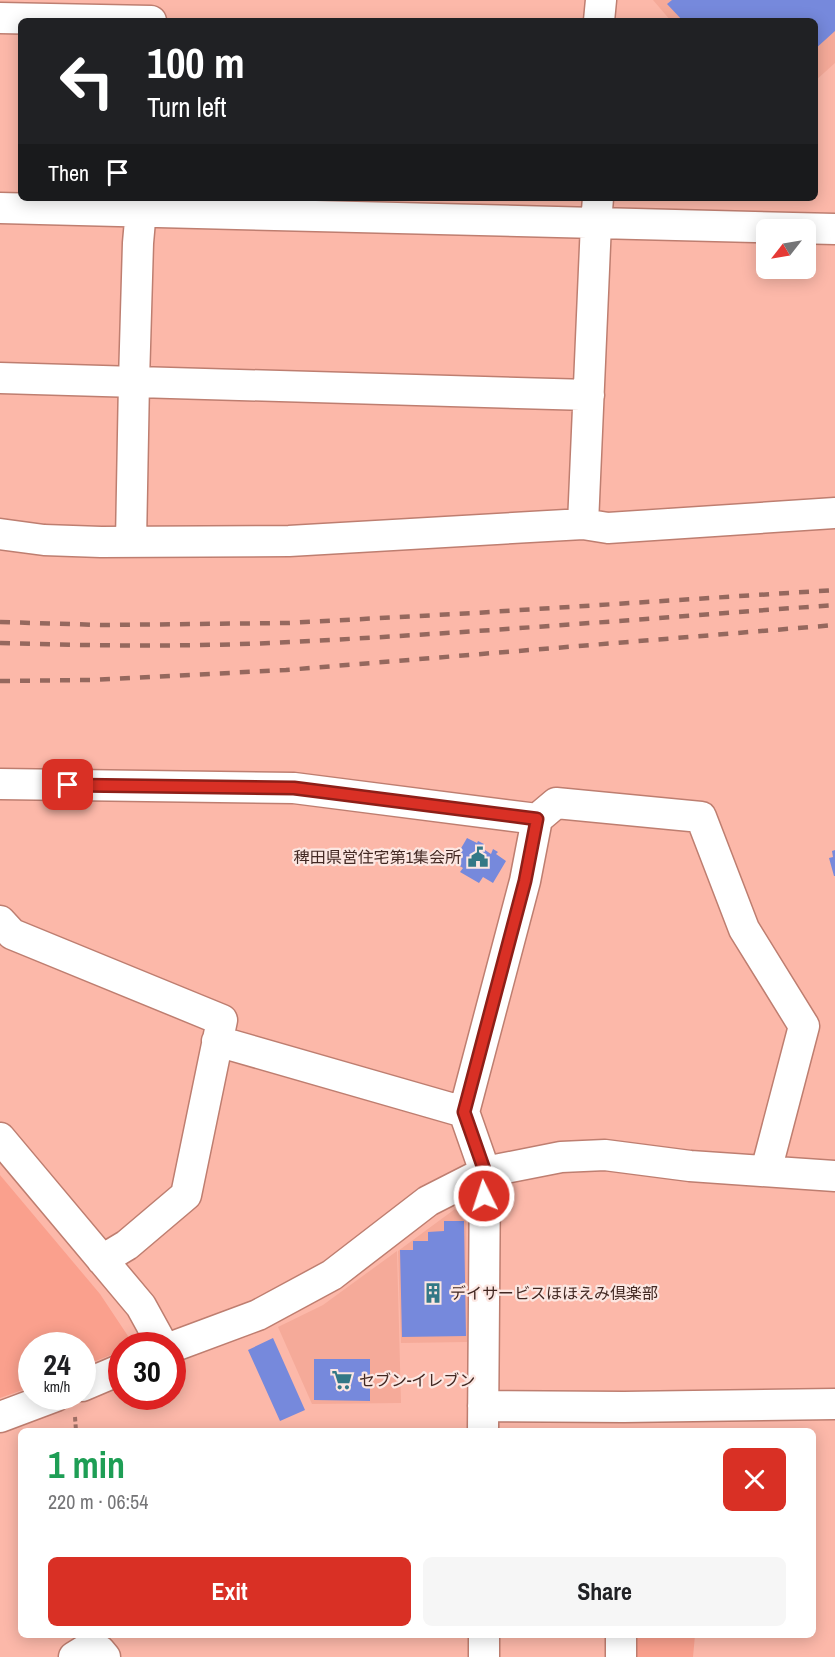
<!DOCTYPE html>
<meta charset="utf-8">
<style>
:root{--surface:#fff;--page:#f6f6f6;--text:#202124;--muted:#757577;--accent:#d93025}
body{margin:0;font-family:"Archivo Narrow","Noto Sans JP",sans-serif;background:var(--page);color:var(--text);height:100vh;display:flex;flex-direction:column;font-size:22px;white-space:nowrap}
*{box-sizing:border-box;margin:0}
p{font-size:20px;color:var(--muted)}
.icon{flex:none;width:33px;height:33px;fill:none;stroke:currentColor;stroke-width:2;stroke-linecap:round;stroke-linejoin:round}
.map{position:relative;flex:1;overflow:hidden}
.side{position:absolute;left:18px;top:1428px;width:798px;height:210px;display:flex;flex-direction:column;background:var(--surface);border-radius:9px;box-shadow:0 3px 15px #0003}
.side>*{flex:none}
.guide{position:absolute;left:18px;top:18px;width:800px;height:183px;border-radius:9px;box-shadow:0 3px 15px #0003;background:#202124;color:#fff;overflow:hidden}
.needle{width:39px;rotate:239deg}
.controls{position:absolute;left:756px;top:219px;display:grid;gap:12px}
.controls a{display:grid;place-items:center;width:60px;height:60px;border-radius:9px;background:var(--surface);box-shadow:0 3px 15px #0003;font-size:30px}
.speed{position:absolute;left:18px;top:1332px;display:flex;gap:12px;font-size:30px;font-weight:700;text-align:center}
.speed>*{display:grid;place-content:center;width:78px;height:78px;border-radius:50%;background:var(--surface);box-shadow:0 3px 15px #0003;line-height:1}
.speed small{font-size:15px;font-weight:400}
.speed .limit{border:9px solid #d22;background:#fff;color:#111}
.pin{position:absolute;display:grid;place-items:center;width:51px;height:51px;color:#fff;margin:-26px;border-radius:12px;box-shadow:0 3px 9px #0006}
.me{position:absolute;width:66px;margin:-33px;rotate:356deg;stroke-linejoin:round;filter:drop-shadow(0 0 4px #0008)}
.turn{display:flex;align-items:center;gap:21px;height:126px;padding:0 30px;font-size:27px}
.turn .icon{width:78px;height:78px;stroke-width:2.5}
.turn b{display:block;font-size:42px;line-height:51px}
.then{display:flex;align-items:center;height:57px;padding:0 30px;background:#0003;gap:12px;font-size:22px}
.round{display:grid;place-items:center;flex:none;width:63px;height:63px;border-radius:9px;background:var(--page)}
.headline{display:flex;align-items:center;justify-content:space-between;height:102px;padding:0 30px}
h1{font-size:36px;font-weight:800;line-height:45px;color:#1e9e55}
.button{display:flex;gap:12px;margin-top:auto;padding:12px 30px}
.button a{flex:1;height:69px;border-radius:9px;background:var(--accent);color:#fff;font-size:24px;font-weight:800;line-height:69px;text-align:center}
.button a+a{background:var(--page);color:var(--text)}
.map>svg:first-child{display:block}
.built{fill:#f5aa99}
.green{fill:#faa08d}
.building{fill:#7689dc}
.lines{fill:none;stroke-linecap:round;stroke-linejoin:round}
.minor-casing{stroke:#be7e70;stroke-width:33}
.path{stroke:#a17167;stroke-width:4;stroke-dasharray:4.5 3;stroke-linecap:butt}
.minor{stroke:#fff;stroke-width:30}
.rail{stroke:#95685e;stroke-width:4.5;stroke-dasharray:10 10;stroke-linecap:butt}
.route-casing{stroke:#8d1f18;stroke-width:15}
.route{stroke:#d93025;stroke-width:10}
.labels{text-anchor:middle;stroke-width:4.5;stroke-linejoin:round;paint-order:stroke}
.poi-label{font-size:16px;fill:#422822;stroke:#fce7e2;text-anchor:start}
</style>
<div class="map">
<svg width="835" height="1657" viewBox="0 0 835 1657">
<rect width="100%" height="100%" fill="#fcb8a9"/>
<path class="built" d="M 653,0 L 835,0 L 835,63 L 815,81 L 814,21 L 671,21 Z
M 455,1209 L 466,1214 L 467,1342 L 401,1343 L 398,1251 Z
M 397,1251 L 401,1403 L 312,1404 L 278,1327 L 323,1305 Z"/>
<path class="green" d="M 0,1175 L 100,1294 L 134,1345 L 122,1346 L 121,1351 L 83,1366 L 82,1346 L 32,1346 L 31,1387 L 0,1398 Z
M 621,1635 L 695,1635 L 693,1657 L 621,1657 Z"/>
<path class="building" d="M 672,0 L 835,0 L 835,31 L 814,50 L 814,21 L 683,21 L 667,4 Z
M 467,838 L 477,843 L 478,841 L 484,844 L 482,848 L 491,854 L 493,849 L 498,852 L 496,854 L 506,861 L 493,883 L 483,877 L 479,883 L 460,872 L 463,868 L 453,862 Z
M 835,850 L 835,876 L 834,876 L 829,858 L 833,857 L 832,851 Z
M 444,1221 L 464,1221 L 466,1336 L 402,1337 L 400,1250 L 413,1250 L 413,1241 L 428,1241 L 428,1232 L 444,1231 Z
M 273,1338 L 305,1410 L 280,1421 L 248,1350 Z
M 314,1359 L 370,1359 L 370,1401 L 314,1400 Z"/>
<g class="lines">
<g class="minor-casing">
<path id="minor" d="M 0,18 L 151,21
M 599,21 L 601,0
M 0,208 L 835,229
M 0,378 L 589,395
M 583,524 L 596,223 L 598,198
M 0,534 L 44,540 L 101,542 L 289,541 L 583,524 L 608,528 L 835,513
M 131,542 L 134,381 L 138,243 L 142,198
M 0,784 L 294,788 L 537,819
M 0,921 L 12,934 L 222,1020 L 186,1195 L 127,1245 L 102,1260
M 217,1041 L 464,1112
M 0,1138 L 141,1306 L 163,1346
M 172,1347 L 258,1315 L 332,1275 L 428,1201 L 485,1172 L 561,1157 L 605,1155 L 690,1166 L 835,1176
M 82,1386 L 122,1369
M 483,1406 L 624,1407 L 835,1404
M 0,1417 L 56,1396
M 483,1431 L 485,1172 L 464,1112 L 525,881 L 537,819 L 556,803 L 701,817 L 744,929 L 804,1026 L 766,1171
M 484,1635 L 484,1657
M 621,1635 L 621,1657
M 74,1657 L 87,1649 L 100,1651 L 105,1657"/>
</g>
<path class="path" d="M 75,1417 L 76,1431"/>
<use href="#minor" class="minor"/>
<path class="rail" d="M 0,622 L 102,625 L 288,623 L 474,613 L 835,590
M 0,643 C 97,646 194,647 291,642 C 472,633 654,618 835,605
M 0,681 L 91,680 L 286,670 L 835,625"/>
</g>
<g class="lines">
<g class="route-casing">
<path id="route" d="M 68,785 L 294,788 L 537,819 L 525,881 L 464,1112 L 485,1172 L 484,1196"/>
</g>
<use href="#route" class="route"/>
</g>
<defs>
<g id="civic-bare" transform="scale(1.62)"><path d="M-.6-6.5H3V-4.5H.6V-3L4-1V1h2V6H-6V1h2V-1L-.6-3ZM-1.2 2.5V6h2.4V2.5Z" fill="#337886" stroke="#fce7e2" stroke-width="2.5" paint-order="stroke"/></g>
<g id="building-bare" transform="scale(1.62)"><path d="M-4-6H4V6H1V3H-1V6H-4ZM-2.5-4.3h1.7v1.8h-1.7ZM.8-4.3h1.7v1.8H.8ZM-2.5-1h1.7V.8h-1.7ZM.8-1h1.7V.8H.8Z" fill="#337886" stroke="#fce7e2" stroke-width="2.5" paint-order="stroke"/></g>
<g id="supermarket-bare" transform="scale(1.62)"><path d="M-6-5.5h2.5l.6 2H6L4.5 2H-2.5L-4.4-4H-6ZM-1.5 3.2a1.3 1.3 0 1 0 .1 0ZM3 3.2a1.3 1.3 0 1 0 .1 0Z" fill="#337886" stroke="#fce7e2" stroke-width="2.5" paint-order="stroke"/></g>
</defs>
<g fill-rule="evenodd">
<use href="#civic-bare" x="478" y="857"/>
<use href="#building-bare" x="433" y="1293"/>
<use href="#supermarket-bare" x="342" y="1380"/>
</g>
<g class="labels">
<g class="poi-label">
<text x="461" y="863" text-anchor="end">稗田県営住宅第1集会所</text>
<text x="450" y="1299">デイサービスほほえみ倶楽部</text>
<text x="359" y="1386">セブン-イレブン</text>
</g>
</g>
</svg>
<div class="controls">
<a><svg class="needle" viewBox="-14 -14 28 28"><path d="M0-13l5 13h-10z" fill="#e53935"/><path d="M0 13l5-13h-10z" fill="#757577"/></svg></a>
</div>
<div class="speed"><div>24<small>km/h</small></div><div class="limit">30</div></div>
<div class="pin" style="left:68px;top:785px;background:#d93025"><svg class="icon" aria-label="arrive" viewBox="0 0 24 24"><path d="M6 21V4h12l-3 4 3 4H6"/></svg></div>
<svg class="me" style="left:484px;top:1196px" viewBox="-20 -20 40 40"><circle r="17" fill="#d93025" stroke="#fff" stroke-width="3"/><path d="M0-11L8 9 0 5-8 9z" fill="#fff"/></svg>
<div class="guide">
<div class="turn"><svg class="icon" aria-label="left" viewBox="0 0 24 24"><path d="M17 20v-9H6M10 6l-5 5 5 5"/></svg><div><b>100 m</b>Turn left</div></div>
<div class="then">Then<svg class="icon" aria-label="arrive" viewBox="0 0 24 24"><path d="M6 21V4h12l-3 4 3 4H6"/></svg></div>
</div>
<section class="side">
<div class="headline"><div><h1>1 min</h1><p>220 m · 06:54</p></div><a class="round" style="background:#d93025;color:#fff"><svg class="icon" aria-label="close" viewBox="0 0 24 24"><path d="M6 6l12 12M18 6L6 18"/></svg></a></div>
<div class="button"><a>Exit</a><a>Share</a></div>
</section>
</div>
